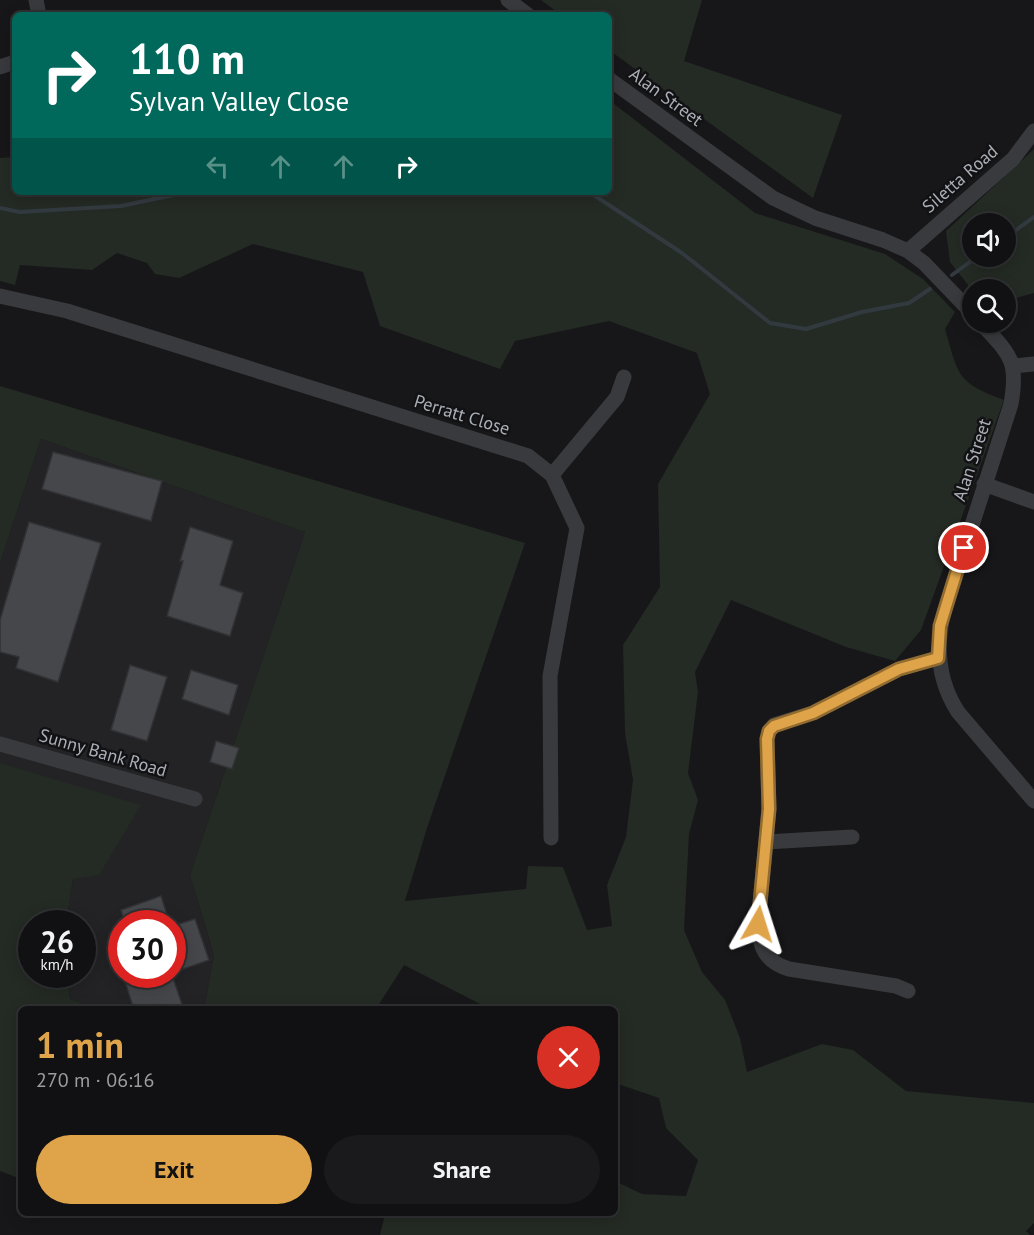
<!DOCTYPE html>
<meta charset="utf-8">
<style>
:root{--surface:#111113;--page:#1a1a1c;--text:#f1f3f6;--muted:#9c9da0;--line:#303133;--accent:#dfa449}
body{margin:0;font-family:"PT Sans",sans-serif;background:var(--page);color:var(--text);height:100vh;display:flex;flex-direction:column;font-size:22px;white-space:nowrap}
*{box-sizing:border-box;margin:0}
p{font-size:20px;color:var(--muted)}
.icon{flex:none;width:33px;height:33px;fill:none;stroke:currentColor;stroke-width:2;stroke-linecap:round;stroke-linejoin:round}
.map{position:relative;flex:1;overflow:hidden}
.drawer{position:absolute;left:18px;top:1006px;width:600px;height:210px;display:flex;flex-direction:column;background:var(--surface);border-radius:9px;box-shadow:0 3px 15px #0003,0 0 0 2px var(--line)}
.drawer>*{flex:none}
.hud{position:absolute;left:12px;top:12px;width:600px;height:183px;border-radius:9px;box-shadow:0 3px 15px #0003,0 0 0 2px var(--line);background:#00695c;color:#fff;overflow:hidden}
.buttons{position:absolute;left:962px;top:213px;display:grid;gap:12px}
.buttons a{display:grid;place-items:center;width:54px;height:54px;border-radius:50%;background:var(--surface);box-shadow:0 3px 15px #0003,0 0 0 2px var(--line);font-size:30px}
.speed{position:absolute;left:18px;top:910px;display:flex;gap:12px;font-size:30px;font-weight:700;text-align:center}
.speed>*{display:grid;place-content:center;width:78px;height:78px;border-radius:50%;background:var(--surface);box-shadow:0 3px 15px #0003,0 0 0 2px var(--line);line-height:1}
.speed small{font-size:15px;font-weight:400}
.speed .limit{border:9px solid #d22;background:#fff;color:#111}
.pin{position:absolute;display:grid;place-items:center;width:51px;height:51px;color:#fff;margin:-26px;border:3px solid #fff;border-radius:50%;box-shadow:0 2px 6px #0007}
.me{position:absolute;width:66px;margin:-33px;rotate:6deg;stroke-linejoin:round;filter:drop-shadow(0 0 4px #0008)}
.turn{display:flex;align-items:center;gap:21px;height:126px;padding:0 18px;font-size:27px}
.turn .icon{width:78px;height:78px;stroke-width:2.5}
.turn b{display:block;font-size:42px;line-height:51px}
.lanes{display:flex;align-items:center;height:57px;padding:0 18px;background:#0003;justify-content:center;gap:30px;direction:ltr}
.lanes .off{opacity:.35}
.round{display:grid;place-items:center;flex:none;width:63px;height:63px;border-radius:32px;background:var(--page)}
.headline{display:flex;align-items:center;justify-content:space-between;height:102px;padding:0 18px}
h1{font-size:36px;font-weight:600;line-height:45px;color:var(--accent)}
.primary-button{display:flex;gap:12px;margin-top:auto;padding:12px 18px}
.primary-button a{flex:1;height:69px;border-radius:36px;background:var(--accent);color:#111;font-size:24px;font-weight:600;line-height:69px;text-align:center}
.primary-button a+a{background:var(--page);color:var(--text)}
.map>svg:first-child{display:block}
.built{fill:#232326;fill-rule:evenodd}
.green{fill:#242a24;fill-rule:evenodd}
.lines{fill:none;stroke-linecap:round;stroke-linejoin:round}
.stream{stroke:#323a40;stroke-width:4}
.building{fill:#46474b;stroke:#313235;stroke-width:1.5}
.minor{stroke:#393a3d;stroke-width:15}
.route-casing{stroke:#916b2f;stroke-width:15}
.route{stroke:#dfa449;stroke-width:10}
.labels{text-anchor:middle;stroke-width:5;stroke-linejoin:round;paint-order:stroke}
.street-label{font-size:18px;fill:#abafb7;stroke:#121214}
</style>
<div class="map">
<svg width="1034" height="1235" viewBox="0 0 1034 1235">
<rect width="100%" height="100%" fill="#171719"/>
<path class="built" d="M 41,439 L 305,532 L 190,875 L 214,955 L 204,1009 L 97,1009 L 70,999 L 66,975 L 82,975 L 82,924 L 66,924 L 73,879 L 0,763 L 0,563 ZM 122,924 L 172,924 L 172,975 L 122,975 Z"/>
<path class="green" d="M 541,0 L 702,0 L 684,61 L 842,115 L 813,198 L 609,50 L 609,15 L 561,15 Z
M 609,100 L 755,213 L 885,254 L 923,279 L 955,312 L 945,329 C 959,376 956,382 1004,400 L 921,630 L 895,661 L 846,647 L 731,600 L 695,672 L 698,692 L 688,773 L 698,800 L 689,834 L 684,930 L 702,972 L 725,1000 L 740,1038 L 747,1072 L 822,1044 L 853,1050 L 906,1091 L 1034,1103 L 1034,1223 L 1026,1231 L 1030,1235 L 380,1235 L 385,1214 L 615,1214 L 615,1181 L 642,1194 L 686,1196 L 698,1160 L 666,1128 L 659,1098 L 615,1083 L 615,1010 L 490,1009 L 404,965 L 376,1009 L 204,1009 L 214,955 L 190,875 L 305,532 L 41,439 L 0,563 L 0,386 L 525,543 L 428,825 L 405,901 L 526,889 L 528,866 L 563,867 L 587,930 L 612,926 L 607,885 L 626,837 L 633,780 L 625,733 L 623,645 L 660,587 L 658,484 L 710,394 L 697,353 L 609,321 L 515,341 L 500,369 L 380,326 L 363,272 L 253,244 L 179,278 L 155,274 L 147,263 L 117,253 L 92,270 L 20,265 L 15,285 L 0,281 L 0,158 L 15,157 L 15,192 L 609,192 Z
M 1034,149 L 1034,293 L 1005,301 L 1005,290 L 972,290 L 950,262 L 946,231 ZM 972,224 L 1005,224 L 1005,256 L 972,256 Z
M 0,763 L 141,805 L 99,875 L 73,879 L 66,924 L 32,924 L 32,975 L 66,975 L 70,999 L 97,1009 L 21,1010 L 21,1179 L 0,1171 Z"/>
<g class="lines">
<path class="stream" d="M 589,192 L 682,253 L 770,323 L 806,329 L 862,312 L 909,303 L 930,289
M 0,208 L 20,212 L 121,206 L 188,192
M 1005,238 L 1034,217
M 952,275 L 978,256"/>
</g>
<path class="building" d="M 53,452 L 162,481 L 151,521 L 42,489 Z
M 29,522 L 101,543 L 58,682 L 16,668 L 19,657 L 0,652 L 0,620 Z
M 190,527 L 233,541 L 220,585 L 243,593 L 230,636 L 167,616 L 183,561 L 180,561 Z
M 130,665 L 167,677 L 147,741 L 111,730 Z
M 191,670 L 238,685 L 229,715 L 182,699 Z
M 216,741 L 239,748 L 232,769 L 210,762 Z
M 161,896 L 170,924 L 125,924 L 121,910 Z
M 195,919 L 209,960 L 172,973 L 172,926 Z
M 122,933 L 122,963 L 120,964 L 111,936 Z
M 123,975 L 172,975 L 184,1010 L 134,1010 Z"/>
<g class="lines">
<path class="minor" d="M 36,0 L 39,15
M 508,0 L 528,15
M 0,67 L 15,62
M 609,79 L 773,198 L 815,218 L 883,240 L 908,251 L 924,263 L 972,313
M 908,251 L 1013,159 L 1034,131
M 0,296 L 67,311 L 528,456 L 552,475 L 577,528 L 550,676 L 551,838
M 980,322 C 1009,354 1019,359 1011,404 L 944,612 C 935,648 938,681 958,712 L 1034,801
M 1014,366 L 1034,364
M 552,475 L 617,397 L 624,377
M 984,484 L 1034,502
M 0,744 L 195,799
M 766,842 L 852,837
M 908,991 L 896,986 L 789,969 C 765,962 759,946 758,924 L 769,809 L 767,739 L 769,731 L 774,725 L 813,713 L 899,669 L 938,658"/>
</g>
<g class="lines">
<g class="route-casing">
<path id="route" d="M 758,924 L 769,809 L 767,739 L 769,731 L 774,726 L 813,713 L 899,669 L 938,658 L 940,626 L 964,548"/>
</g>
<use href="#route" class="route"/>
</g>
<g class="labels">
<g class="street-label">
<text transform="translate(666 97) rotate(36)" y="6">Alan Street</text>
<text transform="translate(960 179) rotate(-41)" y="6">Siletta Road</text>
<text transform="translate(462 415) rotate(17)" y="6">Perratt Close</text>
<text transform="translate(972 460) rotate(-72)" y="6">Alan Street</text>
<text transform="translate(103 753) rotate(16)" y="6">Sunny Bank Road</text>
</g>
</g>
</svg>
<div class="buttons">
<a><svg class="icon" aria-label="sound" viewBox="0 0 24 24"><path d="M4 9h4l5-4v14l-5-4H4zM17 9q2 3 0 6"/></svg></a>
<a><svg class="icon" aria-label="search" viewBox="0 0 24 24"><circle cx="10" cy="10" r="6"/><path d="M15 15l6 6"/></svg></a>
</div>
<div class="speed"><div>26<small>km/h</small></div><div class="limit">30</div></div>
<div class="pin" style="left:964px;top:548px;background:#d93025"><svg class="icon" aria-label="arrive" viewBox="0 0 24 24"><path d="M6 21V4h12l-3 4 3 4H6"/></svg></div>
<svg class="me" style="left:758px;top:924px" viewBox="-20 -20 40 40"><path d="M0-17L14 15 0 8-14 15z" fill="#dfa449" stroke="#fff" stroke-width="4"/></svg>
<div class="hud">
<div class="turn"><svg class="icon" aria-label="right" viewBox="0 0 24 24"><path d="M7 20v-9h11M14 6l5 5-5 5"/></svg><div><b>110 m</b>Sylvan Valley Close</div></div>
<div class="lanes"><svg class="icon off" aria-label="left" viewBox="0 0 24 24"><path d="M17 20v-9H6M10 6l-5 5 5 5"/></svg><svg class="icon off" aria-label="ahead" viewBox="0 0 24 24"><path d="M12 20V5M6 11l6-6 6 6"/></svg><svg class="icon off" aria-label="ahead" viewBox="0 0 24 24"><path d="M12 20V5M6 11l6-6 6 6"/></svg><svg class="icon" aria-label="right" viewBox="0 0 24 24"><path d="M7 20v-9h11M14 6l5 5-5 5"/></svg></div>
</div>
<section class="drawer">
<div class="headline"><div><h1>1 min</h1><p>270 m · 06:16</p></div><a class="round" style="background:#d93025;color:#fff"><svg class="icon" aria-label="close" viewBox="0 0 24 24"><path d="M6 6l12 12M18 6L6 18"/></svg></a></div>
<div class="primary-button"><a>Exit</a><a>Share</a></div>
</section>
</div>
